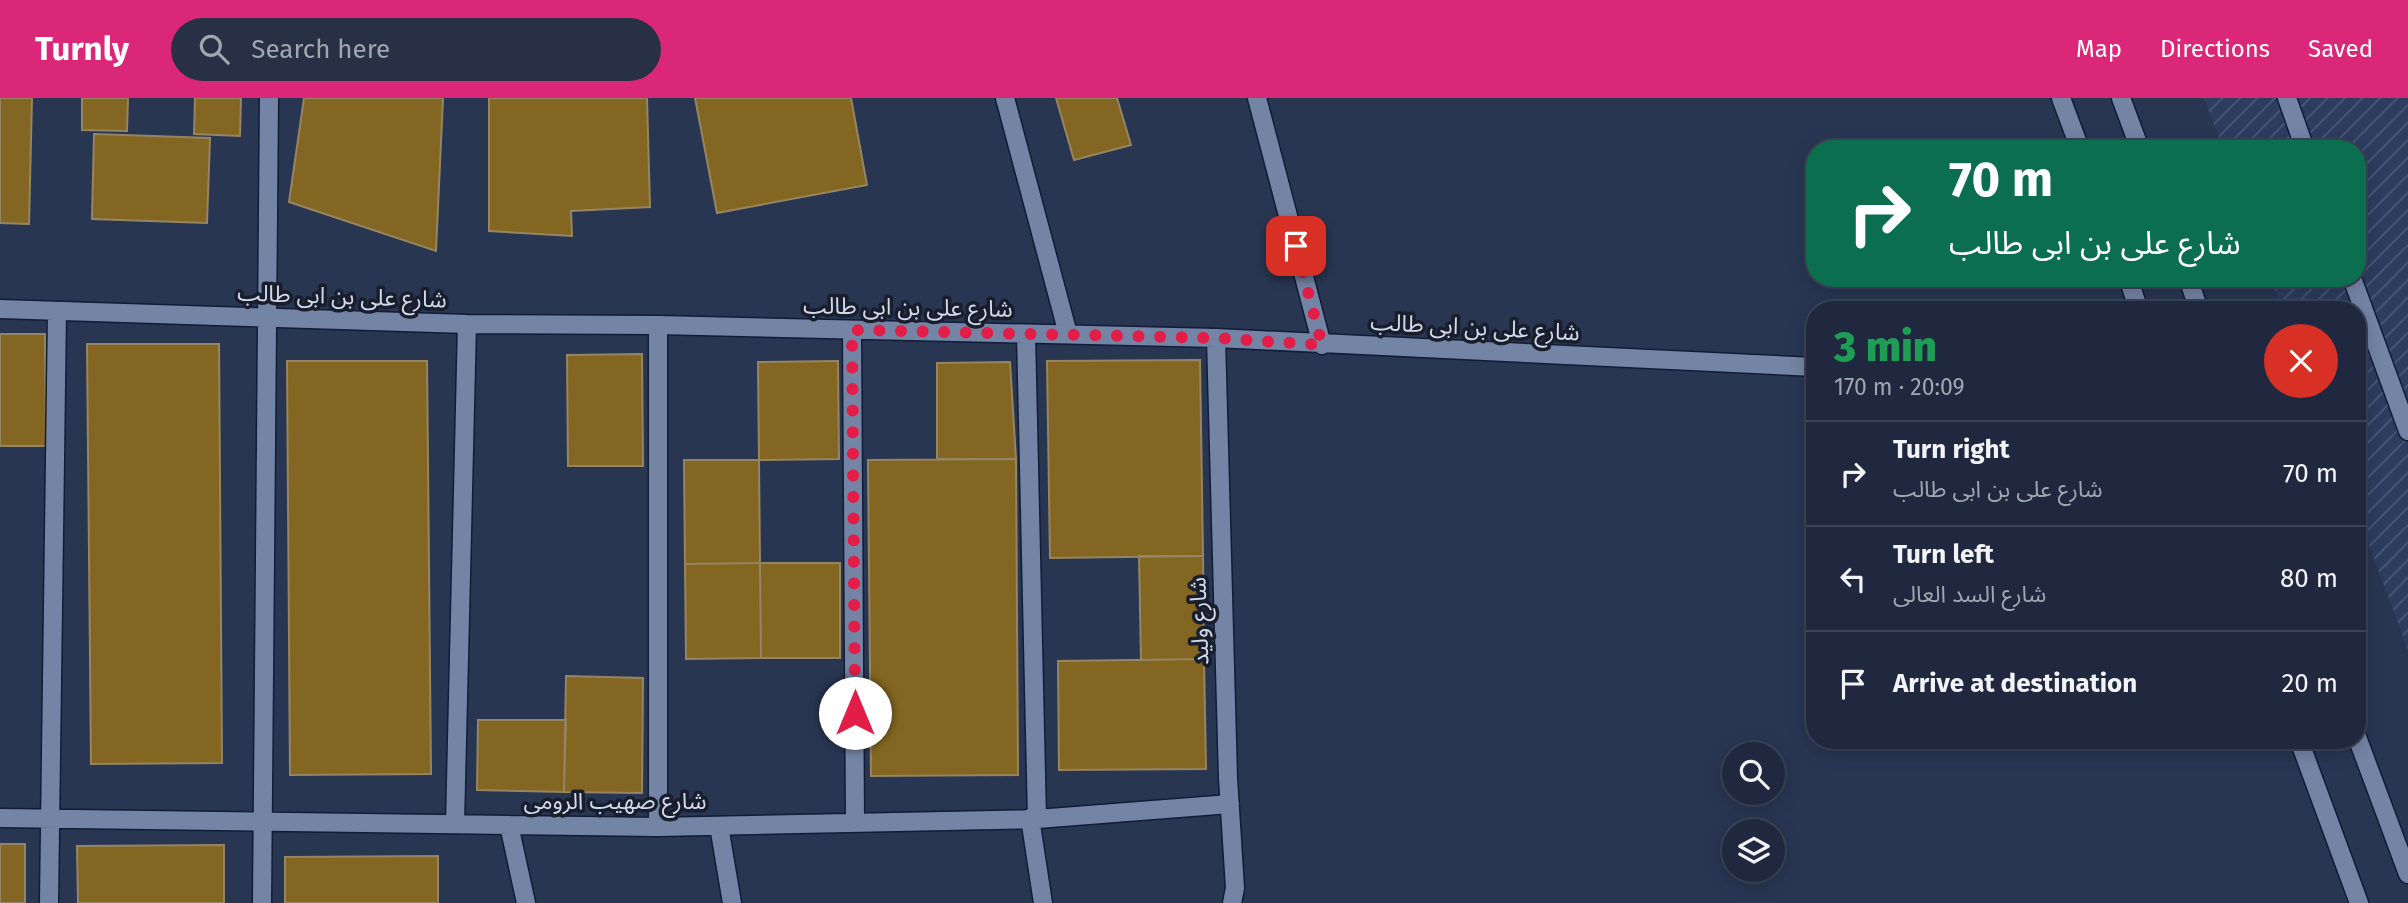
<!DOCTYPE html>
<meta charset="utf-8">
<style>
:root{--surface:#1f283e;--page:#273045;--text:#f1f3f6;--muted:#a1a6b0;--line:#3c4458;--accent:#db2777}
body{margin:0;font-family:"Fira Sans","Noto Sans Arabic",sans-serif;background:var(--page);color:var(--text);height:100vh;display:flex;flex-direction:column;font-size:26px;white-space:nowrap}
*{box-sizing:border-box;margin:0}
p{font-size:23px;color:var(--muted)}
.icon{flex:none;width:38px;height:38px;fill:none;stroke:currentColor;stroke-width:2;stroke-linecap:round;stroke-linejoin:round}
.map{position:relative;flex:1;overflow:hidden}
.sheet{position:absolute;left:1806px;top:203px;width:560px;height:448px;display:flex;flex-direction:column;background:var(--surface);border-radius:28px;box-shadow:0 4px 18px #0003,0 0 0 2px var(--line)}
.sheet>*{flex:none}
.top-card{position:absolute;left:1806px;top:42px;width:560px;height:147px;border-radius:28px;box-shadow:0 4px 18px #0003,0 0 0 2px var(--line);background:#0b6e4f;color:#fff;overflow:hidden}
.controls{position:absolute;left:1722px;top:644px;display:grid;gap:14px}
.controls a{display:grid;place-items:center;width:63px;height:63px;border-radius:50%;background:var(--surface);box-shadow:0 4px 18px #0003,0 0 0 2px var(--line);font-size:35px}
.pin{position:absolute;display:grid;place-items:center;width:60px;height:60px;color:#fff;margin:-30px;border-radius:14px;box-shadow:0 4px 10px #0006}
.me{position:absolute;width:77px;margin:-38px;rotate:0deg;stroke-linejoin:round;filter:drop-shadow(0 0 5px #0008)}
.turn{display:flex;align-items:center;gap:24px;height:147px;padding:0 28px;font-size:32px}
.turn .icon{width:91px;height:91px;stroke-width:2.5}
.turn b{display:block;font-size:49px;line-height:60px}
.round{display:grid;place-items:center;flex:none;width:74px;height:74px;border-radius:37px;background:var(--page)}
.headline{display:flex;align-items:center;justify-content:space-between;height:119px;padding:0 28px}
h1{font-size:42px;font-weight:800;line-height:52px;color:#1e9e55}
ul{padding:0;list-style:none}
li{display:flex;align-items:center;gap:21px;height:105px;padding:0 28px;border-top:2px solid var(--line)}
li div{flex:1}
li b{display:block;font-size:26px}
li em{font-style:normal}
header{display:flex;align-items:center;gap:42px;box-sizing:border-box;height:98px;padding:0 35px;background:var(--accent);color:#fff}
header strong{font-size:33px}
nav{display:flex;gap:38px;margin-inline-start:auto;font-size:24px}
.search{width:490px;height:63px;background:var(--page);display:flex;align-items:center;gap:18px;box-sizing:border-box;padding:0 24px;border-radius:38px;color:var(--muted);font-size:26px}
.map>svg:first-child{display:block}
.industrial{fill:url(#industrial-furrows)}
.building{fill:#836621;stroke:#968562;stroke-width:2}
.lines{fill:none;stroke-linecap:round;stroke-linejoin:round}
.service-casing{stroke:#111c37;stroke-width:21}
.minor-casing{stroke:#111c37;stroke-width:21}
.secondary-casing{stroke:#111c37;stroke-width:21}
.service{stroke:#7484a5;stroke-width:18}
.minor{stroke:#7484a5;stroke-width:18}
.secondary{stroke:#7484a5;stroke-width:18}
.route{stroke:#e11d48;stroke-width:12;stroke-dasharray:0 21.6}
.labels{text-anchor:middle;stroke-width:7;stroke-linejoin:round;paint-order:stroke}
.street-label{font-size:23px;fill:#d1d9ec;stroke:#181e2b}
</style>
<header>
<strong>Turnly</strong>
<div class="search"><svg class="icon" aria-label="search" viewBox="0 0 24 24"><circle cx="10" cy="10" r="6"/><path d="M15 15l6 6"/></svg>Search here</div>
<nav><a>Map</a><a>Directions</a><a>Saved</a></nav>
</header>
<div class="map">
<svg width="2408" height="805" viewBox="0 0 2408 805">
<defs>
<pattern id="industrial-furrows" width="10" height="10" patternUnits="userSpaceOnUse" patternTransform="scale(1.75)"><rect width="10" height="10" fill="#2d3c5f"/><path d="M-1 1l2-2M0 10L10 0M9 11l2-2" fill="none" stroke="#4a5876"/></pattern>
</defs>
<rect width="100%" height="100%" fill="#293652"/>
<path class="industrial" d="M 2204,0 L 2408,0 L 2408,552 L 2357,415 L 2357,212 L 2282,212 L 2271,180 L 2357,180 L 2357,51 L 2223,51 Z"/>
<path class="building" d="M 0,0 L 32,0 L 29,126 L 0,125 Z
M 82,0 L 128,0 L 127,33 L 82,32 Z
M 195,0 L 241,0 L 240,38 L 194,36 Z
M 304,0 L 443,0 L 436,153 L 289,104 Z
M 489,0 L 647,0 L 650,109 L 571,113 L 572,138 L 489,133 Z
M 695,0 L 851,0 L 867,87 L 717,115 Z
M 1056,0 L 1117,0 L 1131,47 L 1074,62 Z
M 94,36 L 210,40 L 207,125 L 92,121 Z
M 0,236 L 45,236 L 46,348 L 0,348 Z
M 87,246 L 219,246 L 222,665 L 91,666 Z
M 642,256 L 643,368 L 568,368 L 567,257 Z
M 1200,262 L 1203,458 L 1050,460 L 1047,263 Z
M 287,263 L 427,263 L 431,676 L 290,677 Z
M 838,263 L 839,361 L 759,362 L 758,264 Z
M 1010,264 L 1016,361 L 937,361 L 937,265 Z
M 1016,361 L 1018,677 L 871,678 L 868,362 Z
M 684,362 L 759,362 L 760,465 L 685,466 Z
M 1139,458 L 1203,458 L 1204,561 L 1141,562 Z
M 760,465 L 840,465 L 840,560 L 761,560 Z
M 760,465 L 761,560 L 686,561 L 685,466 Z
M 1204,561 L 1206,671 L 1059,672 L 1058,563 Z
M 566,578 L 643,580 L 642,695 L 564,694 Z
M 478,622 L 566,622 L 564,694 L 477,692 Z
M 0,746 L 25,746 L 25,805 L 0,805 Z
M 224,747 L 224,805 L 78,805 L 77,748 Z
M 438,758 L 438,805 L 285,805 L 285,759 Z"/>
<g class="lines">
<g class="service-casing">
<path id="service" d="M 2287,0 L 2305,51
M 2352,180 L 2408,333"/>
</g>
<g class="minor-casing">
<path id="minor" d="M 1005,0 L 1068,236
M 1257,0 L 1322,247
M 0,211 L 467,226 L 658,227 L 1216,240 L 1815,269
M 852,232 L 855,725
M 1026,236 L 1037,721
M 1216,240 L 1228,680 L 1235,790 L 1232,805
M 0,720 L 658,729 L 1037,721 L 1230,706
M 1030,720 L 1043,805
M 455,726 L 467,226
M 509,727 L 526,805
M 719,728 L 732,805
M 658,729 L 658,227
M 49,805 L 57,213
M 262,805 L 269,0"/>
</g>
<g class="secondary-casing">
<path id="secondary" d="M 2061,0 L 2080,51
M 2121,0 L 2140,51
M 2128,180 L 2139,212
M 2188,180 L 2199,212
M 2357,639 L 2408,776
M 2299,642 L 2359,805"/>
</g>
<use href="#service" class="service"/>
<use href="#minor" class="minor"/>
<use href="#secondary" class="secondary"/>
</g>
<g class="lines">
<path class="route" d="M 855,615 L 852,232 L 1216,240 L 1322,247 L 1296,148"/>
</g>
<g class="labels">
<g class="street-label">
<text transform="translate(342 198) rotate(2)" y="8">شارع على بن ابى طالب</text>
<text transform="translate(908 209) rotate(1)" y="8">شارع على بن ابى طالب</text>
<text transform="translate(1475 229) rotate(3)" y="8">شارع على بن ابى طالب</text>
<text transform="translate(1199 523) rotate(-92)" y="8">شارع وليد</text>
<text x="615" y="711">شارع صهيب الرومى</text>
</g>
</g>
</svg>
<div class="controls">
<a><svg class="icon" aria-label="search" viewBox="0 0 24 24"><circle cx="10" cy="10" r="6"/><path d="M15 15l6 6"/></svg></a>
<a><svg class="icon" aria-label="layers" viewBox="0 0 24 24"><path d="M12 4l9 5-9 5-9-5zM3 14l9 5 9-5"/></svg></a>
</div>
<div class="pin" style="left:1296px;top:148px;background:#d93025"><svg class="icon" aria-label="arrive" viewBox="0 0 24 24"><path d="M6 21V4h12l-3 4 3 4H6"/></svg></div>
<svg class="me" style="left:855px;top:615px" viewBox="-20 -20 40 40"><circle r="19" fill="#fff"/><path d="M0-13L10 11 0 6-10 11z" fill="#e11d48"/></svg>
<div class="top-card">
<div class="turn"><svg class="icon" aria-label="right" viewBox="0 0 24 24"><path d="M7 20v-9h11M14 6l5 5-5 5"/></svg><div><b>70 m</b>شارع على بن ابى طالب</div></div>
</div>
<section class="sheet">
<div class="headline"><div><h1>3 min</h1><p>170 m · 20:09</p></div><a class="round" style="background:#d93025;color:#fff"><svg class="icon" aria-label="close" viewBox="0 0 24 24"><path d="M6 6l12 12M18 6L6 18"/></svg></a></div>
<ul>
<li><svg class="icon" aria-label="right" viewBox="0 0 24 24"><path d="M7 20v-9h11M14 6l5 5-5 5"/></svg><div><b>Turn right</b><p>شارع على بن ابى طالب</p></div><em>70 m</em></li>
<li><svg class="icon" aria-label="left" viewBox="0 0 24 24"><path d="M17 20v-9H6M10 6l-5 5 5 5"/></svg><div><b>Turn left</b><p>شارع السد العالى</p></div><em>80 m</em></li>
<li><svg class="icon" aria-label="arrive" viewBox="0 0 24 24"><path d="M6 21V4h12l-3 4 3 4H6"/></svg><div><b>Arrive at destination</b></div><em>20 m</em></li>
</ul>
</section>
</div>
